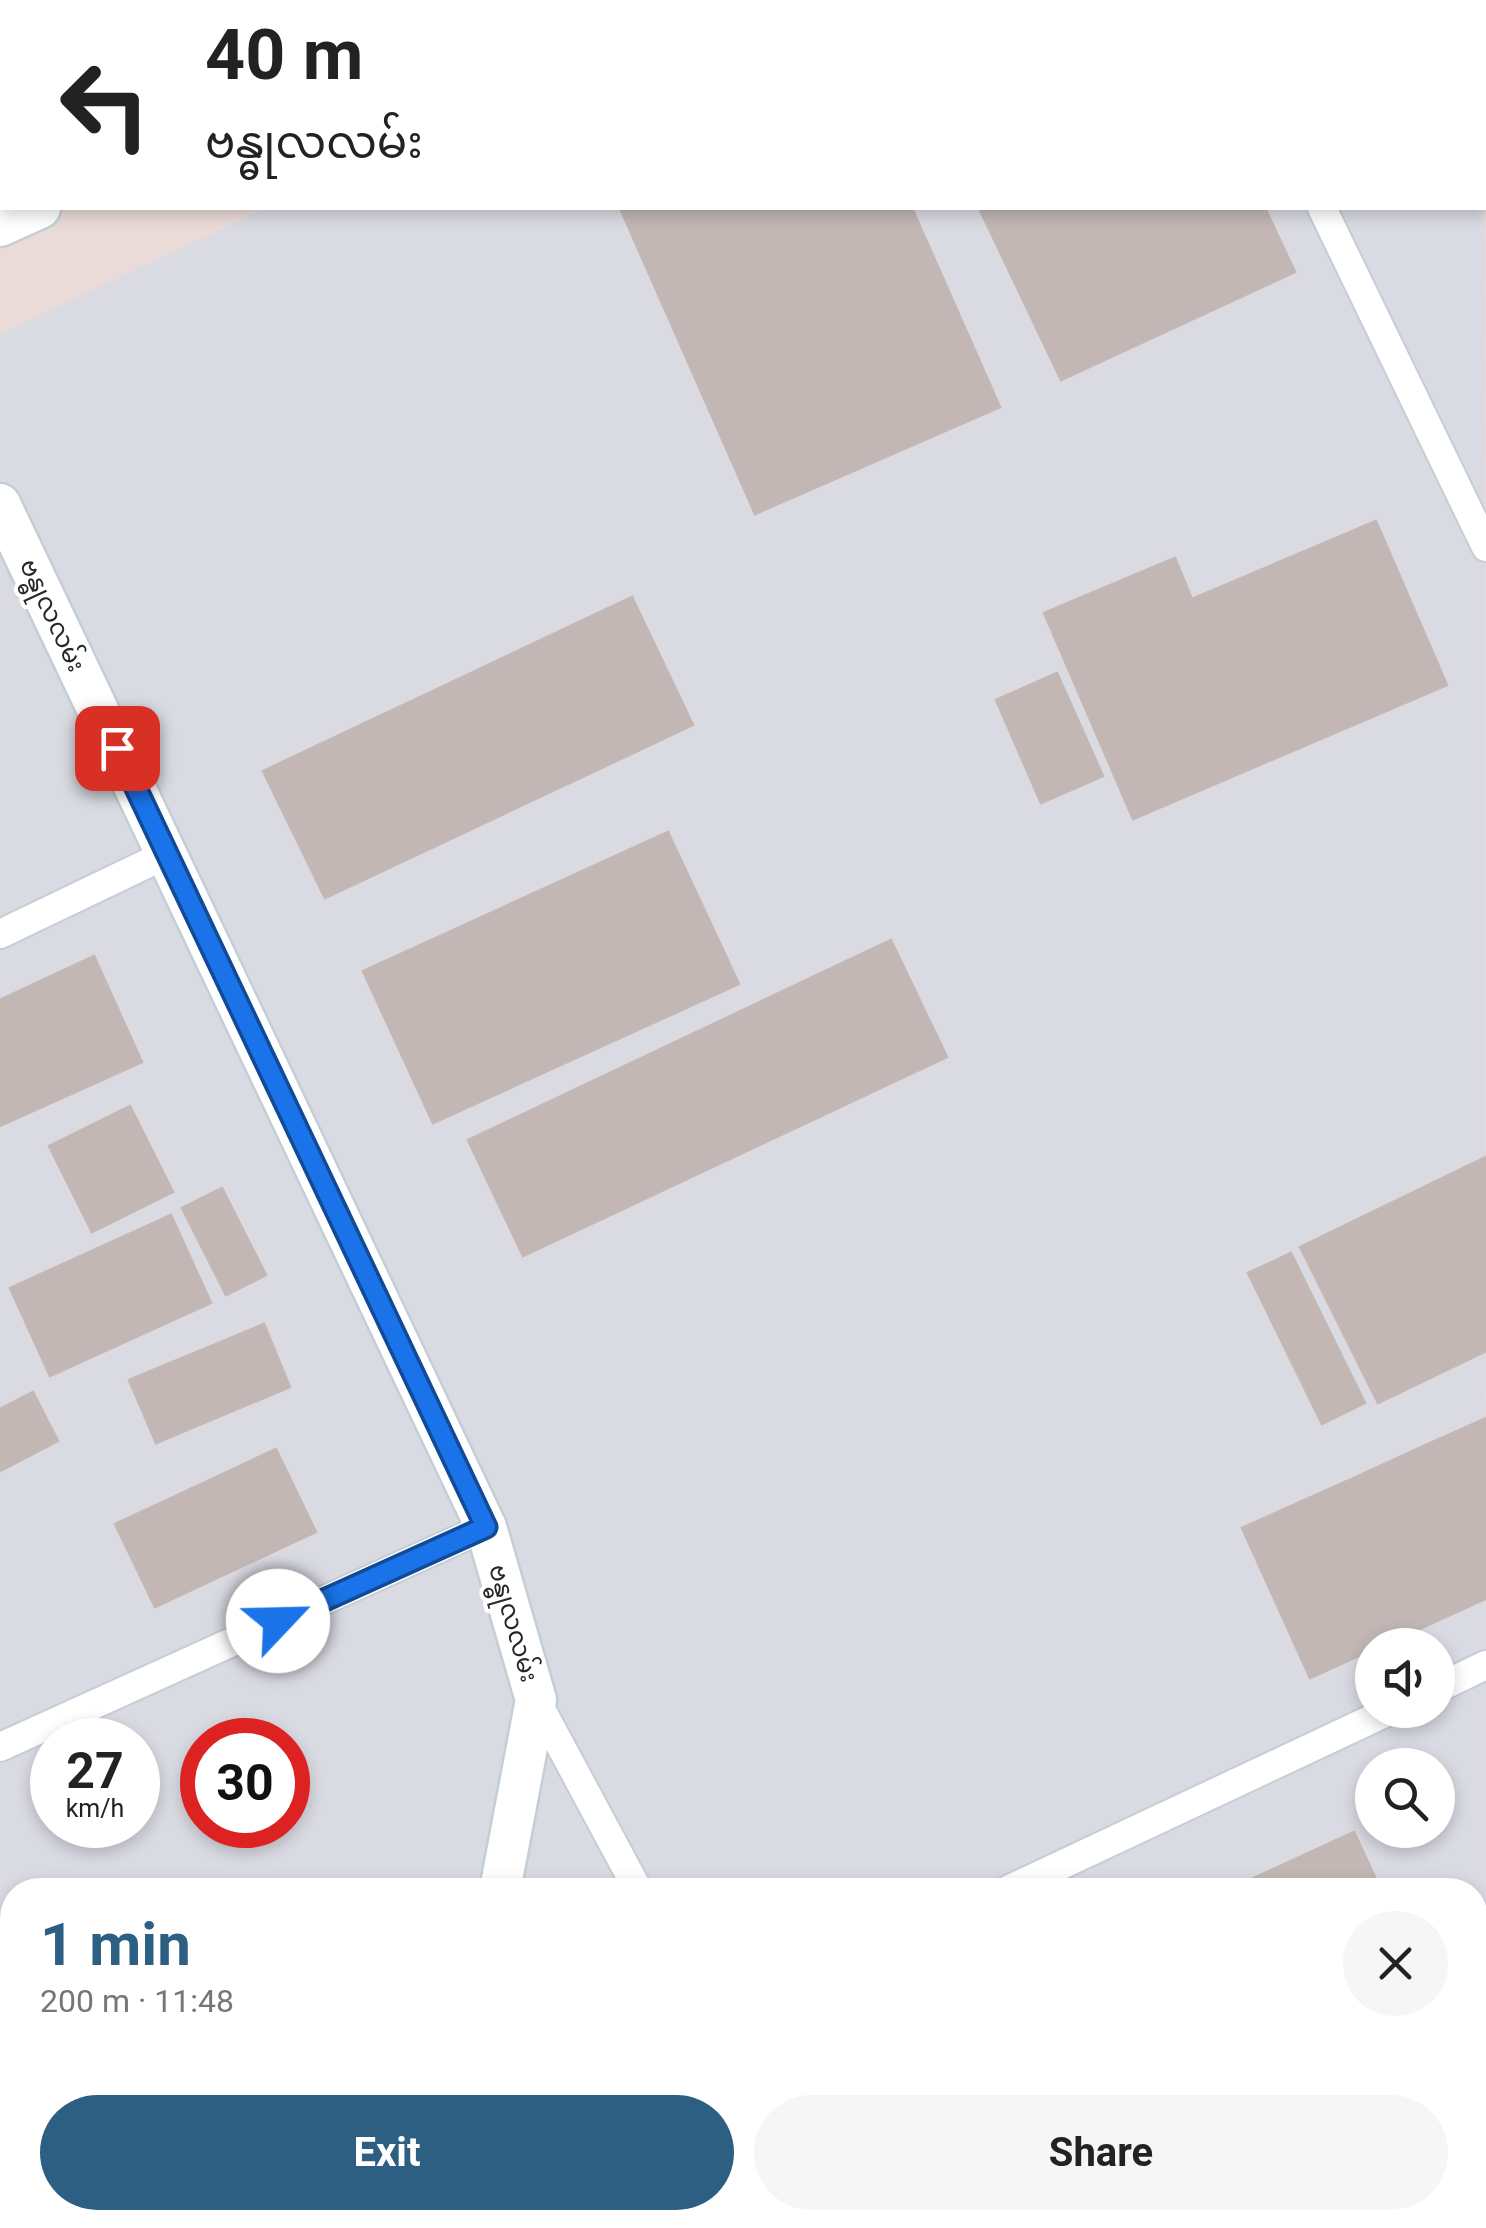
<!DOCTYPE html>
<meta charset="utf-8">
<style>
:root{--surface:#fff;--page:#f6f6f6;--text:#222;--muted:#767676;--accent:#2c5f82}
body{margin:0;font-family:Roboto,"Noto Sans Myanmar",sans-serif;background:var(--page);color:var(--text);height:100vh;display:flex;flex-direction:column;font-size:38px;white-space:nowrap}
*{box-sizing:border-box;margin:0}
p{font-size:32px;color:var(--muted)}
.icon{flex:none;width:55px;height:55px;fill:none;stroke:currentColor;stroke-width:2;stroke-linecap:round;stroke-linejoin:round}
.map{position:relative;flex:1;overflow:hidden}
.sheet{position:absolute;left:0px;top:1878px;width:1488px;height:352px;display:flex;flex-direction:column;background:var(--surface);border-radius:40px 40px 0 0;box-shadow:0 5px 15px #0003}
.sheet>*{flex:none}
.banner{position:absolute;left:0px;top:0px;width:1488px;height:210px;box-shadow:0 5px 15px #0003;background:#fff;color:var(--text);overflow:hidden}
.tools{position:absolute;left:1355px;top:1628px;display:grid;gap:20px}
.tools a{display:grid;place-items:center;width:100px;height:100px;border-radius:50%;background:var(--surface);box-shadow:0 5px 15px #0003;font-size:50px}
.speed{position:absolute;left:30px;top:1718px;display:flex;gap:20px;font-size:50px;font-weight:700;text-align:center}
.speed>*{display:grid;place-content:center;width:130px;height:130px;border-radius:50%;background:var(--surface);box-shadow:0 5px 15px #0003;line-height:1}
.speed small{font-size:25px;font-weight:400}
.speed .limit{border:15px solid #d22;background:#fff;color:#111}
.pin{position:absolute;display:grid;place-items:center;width:85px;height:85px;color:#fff;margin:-42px;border-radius:20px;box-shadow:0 5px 15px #0006}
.me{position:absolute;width:110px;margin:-55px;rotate:66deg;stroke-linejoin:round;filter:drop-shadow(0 0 8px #0008)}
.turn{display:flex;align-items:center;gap:35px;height:210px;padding:0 40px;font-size:45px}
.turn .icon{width:130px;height:130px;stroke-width:2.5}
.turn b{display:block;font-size:70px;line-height:85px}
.round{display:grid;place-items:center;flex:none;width:105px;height:105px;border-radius:52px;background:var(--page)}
.summary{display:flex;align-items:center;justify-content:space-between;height:170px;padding:0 40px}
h1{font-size:60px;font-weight:700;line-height:75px;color:var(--accent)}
.action{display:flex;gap:20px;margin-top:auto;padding:20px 40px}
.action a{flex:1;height:115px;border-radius:60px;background:var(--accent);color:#fff;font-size:40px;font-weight:700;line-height:115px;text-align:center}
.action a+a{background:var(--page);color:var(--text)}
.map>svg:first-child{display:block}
.industrial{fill:#d9dae2;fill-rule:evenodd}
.building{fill:#c2b7b4;stroke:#c5b7b2;stroke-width:2.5}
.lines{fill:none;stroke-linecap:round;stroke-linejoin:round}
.street-casing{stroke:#c4ced5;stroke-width:32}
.secondary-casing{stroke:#c4ced5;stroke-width:45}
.street{stroke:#fff;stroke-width:28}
.secondary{stroke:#fff;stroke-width:40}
.route-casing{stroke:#114b97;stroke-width:25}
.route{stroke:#1a73e8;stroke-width:18}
.labels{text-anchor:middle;stroke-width:8;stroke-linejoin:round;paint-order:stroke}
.street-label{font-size:25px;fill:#272727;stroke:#fff}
</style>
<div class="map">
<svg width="1486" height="2228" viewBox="0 0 1486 2228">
<rect width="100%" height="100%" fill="#eadbd8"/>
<path class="industrial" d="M 704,0 L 1179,0 L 1180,2 L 699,2 Z
M 1485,108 L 1486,2228 L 877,2228 L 872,2218 L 1475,2218 L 1475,1890 L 12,1890 L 12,2218 L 321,2218 L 296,2228 L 0,2228 L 0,334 L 266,208 L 1485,208 ZM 1372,1645 L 1438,1645 L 1438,1710 L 1372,1710 ZM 52,1740 L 138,1740 L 138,1825 L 52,1825 ZM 202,1740 L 288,1740 L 288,1825 L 202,1825 ZM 1372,1765 L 1438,1765 L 1438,1830 L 1372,1830 Z"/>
<path class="building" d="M 880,0 L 1167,0 L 1168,2 L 882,2 Z
M 620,208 L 912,208 L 1000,407 L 755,514 Z
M 979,208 L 1265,208 L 1295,272 L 1061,380 Z
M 1376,521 L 1447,685 L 1133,819 L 1044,613 L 1175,558 L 1192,599 Z
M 632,597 L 693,725 L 325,898 L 263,771 Z
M 1057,673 L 1103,776 L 1041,803 L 996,700 Z
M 668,832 L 739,984 L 433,1123 L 363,971 Z
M 891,940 L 947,1057 L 523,1256 L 468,1140 Z
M 94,956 L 142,1062 L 0,1126 L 0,1000 Z
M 130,1106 L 173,1192 L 92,1232 L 49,1146 Z
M 1486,1157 L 1486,1351 L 1378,1403 L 1300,1247 Z
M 222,1188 L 266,1275 L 226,1295 L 182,1208 Z
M 171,1215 L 211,1303 L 50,1376 L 10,1288 Z
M 1291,1253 L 1365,1403 L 1322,1424 L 1248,1273 Z
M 264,1324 L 290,1387 L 156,1443 L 129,1380 Z
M 33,1392 L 58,1441 L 0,1471 L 0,1409 Z
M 1486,1418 L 1486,1599 L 1485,1599 L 1417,1449 Z
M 276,1449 L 316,1532 L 155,1607 L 115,1524 Z
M 1417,1449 L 1485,1599 L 1415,1631 L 1347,1481 Z
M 1347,1481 L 1415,1631 L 1383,1645 L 1372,1645 L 1372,1650 L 1310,1678 L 1242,1528 Z
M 1354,1832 L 1381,1890 L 1228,1890 Z
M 1475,2091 L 1486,2115 L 1486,2173 L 1475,2178 Z
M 0,2160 L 12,2185 L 12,2218 L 28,2218 L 33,2228 L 0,2228 Z
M 1486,2202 L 1486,2228 L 1432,2228 L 1454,2218 L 1475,2218 L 1475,2208 Z
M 1136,2218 L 1389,2218 L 1366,2228 L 1141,2228 Z"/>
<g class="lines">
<g class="street-casing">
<path id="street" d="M 112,0 L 113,2
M 1225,0 L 1226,2
M 1322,208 L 1486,547
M 0,934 L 167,854
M 1438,1688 L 1486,1665
M 536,1700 L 638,1890
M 0,1747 L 486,1527
M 1008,1890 L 1391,1710
M 0,2013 L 12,2041
M 90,2218 L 95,2228
M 804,2218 L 809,2228
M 397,2228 L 421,2218"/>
</g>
<g class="secondary-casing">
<path id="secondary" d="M 481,2 L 486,0
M 0,226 L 40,208
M 0,504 L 486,1527 L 536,1700 L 500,1890
M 436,2228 L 437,2218"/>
</g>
<use href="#street" class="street"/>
<use href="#secondary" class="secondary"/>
</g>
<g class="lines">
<g class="route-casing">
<path id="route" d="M 117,748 L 486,1527 L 278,1621"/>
</g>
<use href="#route" class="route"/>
</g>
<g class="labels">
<g class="street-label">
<text transform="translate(53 615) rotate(65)" y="9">ဗန္ဓုလလမ်း</text>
<text transform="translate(514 1623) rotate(74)" y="9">ဗန္ဓုလလမ်း</text>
</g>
</g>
</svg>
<div class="tools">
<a><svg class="icon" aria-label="sound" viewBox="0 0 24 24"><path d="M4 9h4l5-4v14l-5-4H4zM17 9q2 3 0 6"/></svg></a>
<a><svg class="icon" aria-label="search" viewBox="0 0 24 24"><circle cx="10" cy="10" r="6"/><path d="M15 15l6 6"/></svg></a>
</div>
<div class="speed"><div>27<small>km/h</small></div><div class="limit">30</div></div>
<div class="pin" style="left:117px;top:748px;background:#d93025"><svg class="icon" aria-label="arrive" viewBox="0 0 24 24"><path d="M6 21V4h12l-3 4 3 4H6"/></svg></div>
<svg class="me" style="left:278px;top:1621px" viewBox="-20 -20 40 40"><circle r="19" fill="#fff"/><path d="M0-13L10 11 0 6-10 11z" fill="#1a73e8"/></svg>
<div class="banner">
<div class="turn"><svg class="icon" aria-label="left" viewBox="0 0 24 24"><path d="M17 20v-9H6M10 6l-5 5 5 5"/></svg><div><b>40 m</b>ဗန္ဓုလလမ်း</div></div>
</div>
<section class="sheet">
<div class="summary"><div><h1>1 min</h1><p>200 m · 11:48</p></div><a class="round"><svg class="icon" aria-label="close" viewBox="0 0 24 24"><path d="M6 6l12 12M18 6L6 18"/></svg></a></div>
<div class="action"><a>Exit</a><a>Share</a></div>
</section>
</div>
